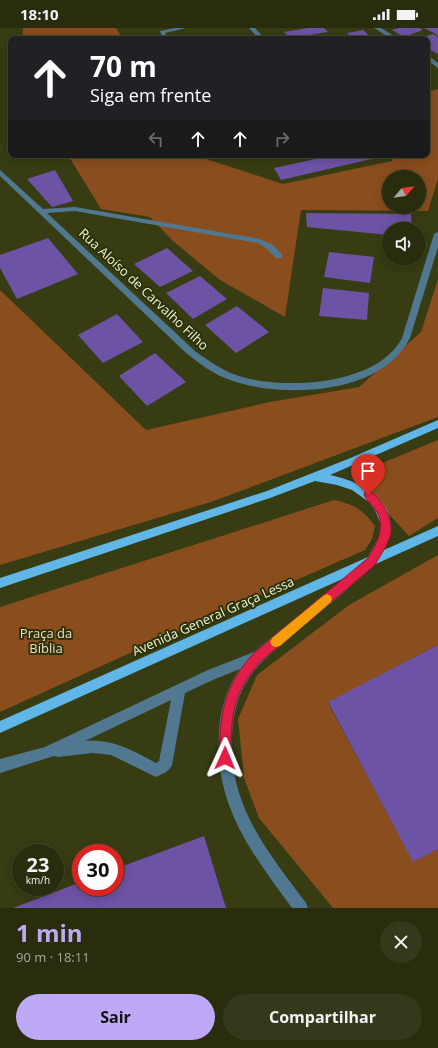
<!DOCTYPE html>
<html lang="pt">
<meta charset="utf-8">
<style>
:root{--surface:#292d0e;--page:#35391c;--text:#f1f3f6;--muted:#a5a89e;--line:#45492e;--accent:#bda9f5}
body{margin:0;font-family:"Open Sans",sans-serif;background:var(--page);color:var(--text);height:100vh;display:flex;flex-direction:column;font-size:15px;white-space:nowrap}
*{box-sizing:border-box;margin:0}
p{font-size:13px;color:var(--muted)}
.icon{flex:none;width:22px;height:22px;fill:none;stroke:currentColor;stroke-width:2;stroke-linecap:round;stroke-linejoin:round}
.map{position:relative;height:880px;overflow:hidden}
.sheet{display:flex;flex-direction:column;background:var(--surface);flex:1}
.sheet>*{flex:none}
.top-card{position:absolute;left:8px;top:8px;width:422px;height:122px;border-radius:8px;box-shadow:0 2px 10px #0003,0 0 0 1px var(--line);background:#202124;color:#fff;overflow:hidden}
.needle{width:26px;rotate:62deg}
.controls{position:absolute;left:382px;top:142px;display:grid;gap:8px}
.controls a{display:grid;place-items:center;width:44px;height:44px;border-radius:50%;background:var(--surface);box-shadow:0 2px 10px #0003,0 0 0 1px var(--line);font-size:20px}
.speed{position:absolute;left:12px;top:816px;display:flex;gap:8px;font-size:20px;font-weight:700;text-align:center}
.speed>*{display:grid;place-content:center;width:52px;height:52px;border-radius:50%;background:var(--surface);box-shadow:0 2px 10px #0003,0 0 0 1px var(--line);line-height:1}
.speed small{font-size:10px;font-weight:400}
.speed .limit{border:6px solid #d22;background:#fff;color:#111}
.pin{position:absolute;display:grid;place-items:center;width:34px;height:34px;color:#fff;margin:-41px -17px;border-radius:50% 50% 50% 0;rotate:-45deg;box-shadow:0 0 4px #0007}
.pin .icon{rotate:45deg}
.me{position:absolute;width:44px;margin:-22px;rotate:1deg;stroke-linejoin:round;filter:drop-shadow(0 0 3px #0008)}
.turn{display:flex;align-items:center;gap:14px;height:84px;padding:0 16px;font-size:18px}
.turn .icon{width:52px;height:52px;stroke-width:2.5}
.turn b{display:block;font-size:28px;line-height:34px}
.lanes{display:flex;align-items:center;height:38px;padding:0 16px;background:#0003;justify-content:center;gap:20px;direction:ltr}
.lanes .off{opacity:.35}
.round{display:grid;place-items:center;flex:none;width:42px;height:42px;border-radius:21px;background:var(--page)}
.headline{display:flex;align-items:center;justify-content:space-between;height:68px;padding:0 16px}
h1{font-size:24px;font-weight:700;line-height:30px;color:var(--accent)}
.button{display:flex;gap:8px;margin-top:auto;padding:8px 16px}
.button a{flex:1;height:46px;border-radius:24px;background:var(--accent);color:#111;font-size:16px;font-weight:700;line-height:46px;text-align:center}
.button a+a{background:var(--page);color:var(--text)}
.status{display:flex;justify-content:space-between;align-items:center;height:28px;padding:0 20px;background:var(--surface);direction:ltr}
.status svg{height:11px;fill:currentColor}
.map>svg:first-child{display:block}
.green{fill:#894d1e;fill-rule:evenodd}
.building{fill:#6d53a6}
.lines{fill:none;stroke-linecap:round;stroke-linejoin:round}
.minor{fill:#507890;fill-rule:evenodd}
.major{fill:#60b6e6;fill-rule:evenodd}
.route{fill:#e11d48;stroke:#92132f}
.slow{fill:#f59e0b}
.labels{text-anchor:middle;stroke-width:4;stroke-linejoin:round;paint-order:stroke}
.street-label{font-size:13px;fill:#eef2db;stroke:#2d3207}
.park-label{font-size:13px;fill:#f1dacc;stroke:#2d3207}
</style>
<div class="status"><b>18:10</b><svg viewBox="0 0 49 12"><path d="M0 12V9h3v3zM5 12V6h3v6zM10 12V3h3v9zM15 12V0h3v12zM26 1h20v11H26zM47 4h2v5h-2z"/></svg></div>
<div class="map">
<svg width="438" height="880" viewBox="0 0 438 880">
<rect width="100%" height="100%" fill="#373c13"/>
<path class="green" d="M 23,0 L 116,0 L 123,11 L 22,11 Z
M 438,61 L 438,151 L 428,183 L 301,182 L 285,289 L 220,252 L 173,213 L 150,189 L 101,181 L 68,127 L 203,127 L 206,131 L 283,156 L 392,133 L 393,127 L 427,127 L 427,64 ZM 389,149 L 419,149 L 419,179 L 389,179 Z
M 438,251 L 438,389 L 214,473 L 0,537 L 0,262 L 146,402 L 270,374 L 359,359 L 421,304 Z
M 438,412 L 438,490 L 409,508 L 353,447 Z
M 334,472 C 355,477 361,480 375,498 L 372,511 L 365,522 L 141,620 L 0,684 L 0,579 Z
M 438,527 L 438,617 L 328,675 L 413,833 L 438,821 L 438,880 L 333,880 L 259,790 L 244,750 L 238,691 L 257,647 L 349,577 Z"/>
<path class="building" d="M 308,0 L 324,0 L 328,4 L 290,10 L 284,4 Z
M 399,0 L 419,0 L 423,2 L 404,9 L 392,2 Z
M 424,0 L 438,0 L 438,8 L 434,5 Z
M 363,2 L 373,11 L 354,11 L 347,5 Z
M 433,6 L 438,9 L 438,26 L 427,20 L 427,11 L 418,11 Z
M 182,127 L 218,127 L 218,128 L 186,128 Z
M 334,127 L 384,128 L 281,152 L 274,140 Z
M 55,142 L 73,173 L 52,179 L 27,151 Z
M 306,185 L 411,186 L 412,201 L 389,201 L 389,207 L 307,199 Z
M 48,210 L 78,246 L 17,271 L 0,240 L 0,227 Z
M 167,220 L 193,243 L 160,259 L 134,236 Z
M 329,224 L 374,229 L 370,255 L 324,249 Z
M 200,248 L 227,271 L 193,291 L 166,265 Z
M 323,260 L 369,265 L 367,292 L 319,288 Z
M 237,278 L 269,304 L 236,325 L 205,297 Z
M 117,286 L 143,314 L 103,335 L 78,307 Z
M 155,325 L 186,354 L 147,378 L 119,348 Z
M 438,617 L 438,821 L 413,834 L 328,674 Z
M 204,808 L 226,880 L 13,880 L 81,854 L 81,859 L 115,859 L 115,841 Z"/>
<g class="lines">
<path class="minor" d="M 175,0 L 186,0 L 165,5 L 169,11 L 163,11 L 160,3 Z
M 249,0 L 255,0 L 265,11 L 259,11 Z
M 374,0 L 381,0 L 399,11 L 392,11 Z
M 427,27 L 438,35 L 438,40 L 427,32 Z
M 0,142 L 43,181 L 75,179 L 260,211 L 273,217 L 282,226 L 282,230 L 276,230 L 267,221 L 258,215 L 75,183 L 47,185 L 196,324 C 209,333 223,343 239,348 C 284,362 377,358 402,310 L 434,206 L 438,204 L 438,219 L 410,310 C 382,367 283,371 230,352 C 213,346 198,335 184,323 L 0,148 Z
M 371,529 L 375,531 L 376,534 L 375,537 C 349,560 323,582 296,604 C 282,616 266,628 254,643 C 239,662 233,683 232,708 C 228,776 267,823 306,875 L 308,880 L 292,880 C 251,824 214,777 219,704 C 220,682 227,659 240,641 L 215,651 L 185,665 L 172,737 C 169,744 162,746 156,749 L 111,727 L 93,725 L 58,729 L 54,728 L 0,745 L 0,731 L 45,719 L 208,642 L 254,624 L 367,531 ZM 171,672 L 159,733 L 156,735 C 132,722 114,711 85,713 Z"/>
<path class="major" d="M 438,392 L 438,400 L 330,447 C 368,455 406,479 384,522 L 438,498 L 438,508 L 0,705 L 0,693 L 368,529 L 377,513 L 380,504 L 380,494 L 375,482 L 369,474 L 352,462 L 337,457 L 315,453 L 270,470 L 0,560 L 0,550 L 267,463 L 348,431 Z"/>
</g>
<path class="route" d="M 368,463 C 381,467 393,492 391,505 C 389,516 380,527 375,537 L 261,633 C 232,666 231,687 231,730 L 229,734 L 225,736 L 221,734 L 219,730 C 220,686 223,659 254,625 L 368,530 C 377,515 387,498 375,481 C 372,476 366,472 364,467 L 365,464 Z"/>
<path class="slow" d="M 327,566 L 331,568 L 332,571 L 331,574 L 280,618 L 276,619 L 272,618 L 270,614 L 272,610 L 323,568 Z"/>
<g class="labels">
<g class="street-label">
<text transform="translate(144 261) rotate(43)" y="5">Rua Aloíso de Carvalho Filho</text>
<text transform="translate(213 588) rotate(-24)" y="5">Avenida General Graça Lessa</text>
</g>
<g class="park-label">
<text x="46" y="610">Praça da<tspan x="46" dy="15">Bíblia</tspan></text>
</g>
</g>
</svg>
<div class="controls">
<a><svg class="needle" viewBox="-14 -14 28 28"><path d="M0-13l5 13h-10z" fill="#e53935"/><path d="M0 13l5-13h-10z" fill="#a5a89e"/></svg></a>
<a><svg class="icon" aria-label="sound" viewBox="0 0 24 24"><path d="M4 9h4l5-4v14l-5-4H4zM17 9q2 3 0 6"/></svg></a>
</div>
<div class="speed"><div>23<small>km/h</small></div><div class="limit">30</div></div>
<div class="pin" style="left:368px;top:467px;background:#d93025"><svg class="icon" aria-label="arrive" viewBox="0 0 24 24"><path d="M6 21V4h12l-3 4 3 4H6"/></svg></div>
<svg class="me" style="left:225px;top:730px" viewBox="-20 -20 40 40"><path d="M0-17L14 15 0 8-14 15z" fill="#e11d48" stroke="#fff" stroke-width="4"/></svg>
<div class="top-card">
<div class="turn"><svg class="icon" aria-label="ahead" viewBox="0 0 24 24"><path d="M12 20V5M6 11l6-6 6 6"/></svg><div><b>70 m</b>Siga em frente</div></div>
<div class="lanes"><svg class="icon off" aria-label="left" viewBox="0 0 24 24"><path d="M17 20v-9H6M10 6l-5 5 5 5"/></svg><svg class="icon" aria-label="ahead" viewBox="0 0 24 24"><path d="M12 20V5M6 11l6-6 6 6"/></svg><svg class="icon" aria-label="ahead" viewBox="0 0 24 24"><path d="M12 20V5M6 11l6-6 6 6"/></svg><svg class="icon off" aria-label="right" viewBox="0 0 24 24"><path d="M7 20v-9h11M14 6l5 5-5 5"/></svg></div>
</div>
</div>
<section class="sheet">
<div class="headline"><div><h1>1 min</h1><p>90 m · 18:11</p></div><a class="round"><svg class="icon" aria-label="close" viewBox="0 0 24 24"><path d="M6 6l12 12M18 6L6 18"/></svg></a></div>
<div class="button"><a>Sair</a><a>Compartilhar</a></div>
</section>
